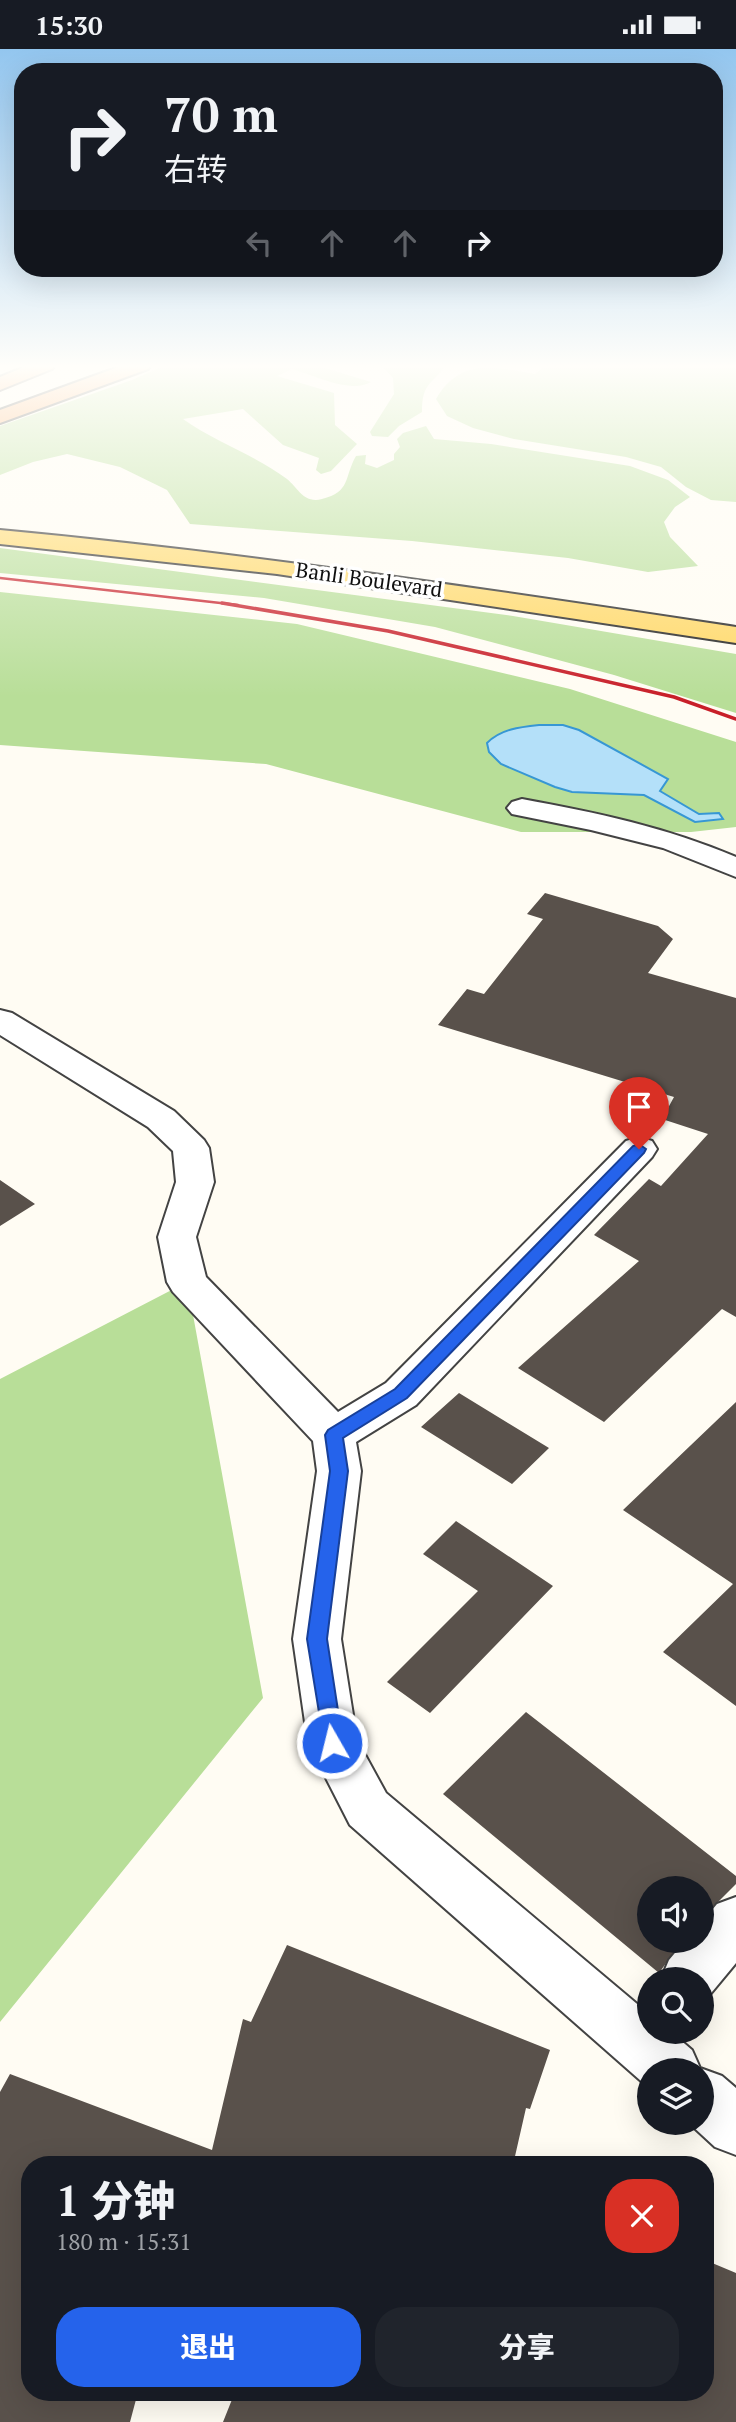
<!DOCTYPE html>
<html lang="zh">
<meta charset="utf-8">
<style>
:root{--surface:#171b24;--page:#20242c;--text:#f1f3f6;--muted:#9ea1a6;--accent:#2563eb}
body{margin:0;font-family:"PT Serif","Noto Sans SC",serif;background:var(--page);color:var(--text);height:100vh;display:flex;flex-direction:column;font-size:26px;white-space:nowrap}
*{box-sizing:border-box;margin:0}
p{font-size:23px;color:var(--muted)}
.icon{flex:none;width:38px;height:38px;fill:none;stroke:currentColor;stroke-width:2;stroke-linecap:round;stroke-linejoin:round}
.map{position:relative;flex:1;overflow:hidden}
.drawer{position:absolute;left:21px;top:2107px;width:693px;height:245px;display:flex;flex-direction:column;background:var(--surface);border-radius:28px;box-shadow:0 7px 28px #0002}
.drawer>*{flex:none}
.guide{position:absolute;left:14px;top:14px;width:709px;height:214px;border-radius:28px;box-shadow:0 7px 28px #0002;background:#171b24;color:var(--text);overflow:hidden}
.buttons{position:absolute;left:637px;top:1827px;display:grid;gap:14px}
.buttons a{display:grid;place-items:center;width:77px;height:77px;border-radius:50%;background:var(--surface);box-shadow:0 7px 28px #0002;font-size:35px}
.pin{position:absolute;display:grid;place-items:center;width:60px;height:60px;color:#fff;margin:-72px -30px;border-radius:50% 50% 50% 0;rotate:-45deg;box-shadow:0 0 7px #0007}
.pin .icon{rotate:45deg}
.me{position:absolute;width:77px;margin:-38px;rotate:352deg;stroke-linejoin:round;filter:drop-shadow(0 0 5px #0008)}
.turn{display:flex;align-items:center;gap:24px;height:147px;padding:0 35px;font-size:32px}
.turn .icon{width:91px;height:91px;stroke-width:2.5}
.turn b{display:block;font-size:49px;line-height:60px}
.lanes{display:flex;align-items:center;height:66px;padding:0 35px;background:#0003;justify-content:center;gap:35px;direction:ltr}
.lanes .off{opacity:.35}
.round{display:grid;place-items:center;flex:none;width:74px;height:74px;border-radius:28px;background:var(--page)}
.overview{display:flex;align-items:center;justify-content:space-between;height:119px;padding:0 35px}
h1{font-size:42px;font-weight:800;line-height:52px}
.button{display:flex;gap:14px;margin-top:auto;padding:14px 35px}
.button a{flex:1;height:80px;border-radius:28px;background:var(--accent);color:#fff;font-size:28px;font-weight:800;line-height:80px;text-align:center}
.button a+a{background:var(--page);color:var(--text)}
.status{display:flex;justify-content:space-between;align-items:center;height:49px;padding:0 35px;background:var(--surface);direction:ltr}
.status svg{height:19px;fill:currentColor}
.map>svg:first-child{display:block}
.forest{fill:#b8de98}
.water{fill:#b4e0f9;stroke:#3797d4;stroke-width:2}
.building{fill:#59514b}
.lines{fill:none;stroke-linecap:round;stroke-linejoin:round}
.minor-casing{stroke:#434343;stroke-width:4}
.major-casing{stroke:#212121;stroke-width:4}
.highway-casing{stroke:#212121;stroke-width:4}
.minor{fill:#fff;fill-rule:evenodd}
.major{fill:#ffd763;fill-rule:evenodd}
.highway{fill:#fb9f54;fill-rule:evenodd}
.rail-far1{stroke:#c81f29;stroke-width:2.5}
.rail{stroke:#c81f29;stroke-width:3.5}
.route{fill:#2563eb;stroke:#184099;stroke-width:2}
.labels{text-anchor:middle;stroke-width:7;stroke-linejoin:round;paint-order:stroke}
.far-street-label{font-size:21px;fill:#101010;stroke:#fff}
</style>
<div class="status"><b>15:30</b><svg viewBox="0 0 49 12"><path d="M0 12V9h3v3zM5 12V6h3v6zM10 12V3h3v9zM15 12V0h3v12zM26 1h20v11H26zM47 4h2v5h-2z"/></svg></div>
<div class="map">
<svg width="736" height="2373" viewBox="0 0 736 2373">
<rect width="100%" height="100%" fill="#fffcf3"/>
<path class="forest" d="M 166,316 L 315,316 L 371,333 C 350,345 314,326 292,320 L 277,327 L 334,344 L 335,376 L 357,395 L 331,422 L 321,425 L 316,421 L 319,409 L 283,396 L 243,360 L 183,370 C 215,393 255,406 287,430 C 298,439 304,455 322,450 C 351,443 344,428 356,407 L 366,406 L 365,415 L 377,419 L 394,411 L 394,405 L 400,398 L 397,390 L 403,384 L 426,377 L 434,390 L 491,395 L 630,417 L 668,431 L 690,448 L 675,458 L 664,473 L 670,488 L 698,517 L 648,523 L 568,509 L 412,492 L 190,475 L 167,441 L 120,418 L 67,405 L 33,413 L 0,426 L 0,377 L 132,331 Z
M 373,316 L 446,316 C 432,336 422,333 422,363 L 399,377 L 388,388 L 372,387 L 370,383 L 394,345 L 393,329 L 384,319 Z
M 546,316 L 736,316 L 736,453 L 711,451 L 686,438 L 661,418 L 626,408 L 514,390 L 473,379 L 447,367 L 436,350 C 460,308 495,318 535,325 Z
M 0,499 L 513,567 L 736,605 L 736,664 L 614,626 L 435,578 L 264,549 L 0,524 Z
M 0,543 L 297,575 L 570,640 L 736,693 L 736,778 L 691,783 L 521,783 L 266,715 L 0,696 Z
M 187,1233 L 263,1649 L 0,1973 L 0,1330 Z"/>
<path class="water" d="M 539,676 L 563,676 L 579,681 L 668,730 L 660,742 L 699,765 L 719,764 L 723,770 L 695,773 L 644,746 L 572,743 L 555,738 L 501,715 L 489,703 L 487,694 C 501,680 520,678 539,676 Z"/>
<path class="building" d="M 545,844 L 658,877 L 673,890 L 648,924 L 736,949 L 736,1268 L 722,1260 L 604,1373 L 518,1319 L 639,1212 L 594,1186 L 649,1130 L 661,1137 L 708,1085 L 662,1070 L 674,1048 L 438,976 L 467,940 L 484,945 L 543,870 L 527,865 Z
M 0,1131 L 35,1155 L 0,1177 Z
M 459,1344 L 549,1399 L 512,1435 L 421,1378 Z
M 736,1353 L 736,1657 L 663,1603 L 733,1535 L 623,1461 Z
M 456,1472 L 553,1537 L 430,1664 L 387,1633 L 478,1542 L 423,1505 Z
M 526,1663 L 736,1827 L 736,1835 L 702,1869 L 702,1839 L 649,1839 L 649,1892 L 682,1892 L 659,1924 L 443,1745 Z
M 287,1896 L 550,2001 L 530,2060 L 526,2059 L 513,2116 L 30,2116 L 30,2343 L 138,2343 L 130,2373 L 0,2373 L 0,2043 L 10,2025 L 212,2101 L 243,1970 L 251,1973 Z
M 705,2211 L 736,2224 L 736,2373 L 223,2373 L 235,2343 L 705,2343 Z"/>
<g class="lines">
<g class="minor-casing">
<path id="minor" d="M 522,750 C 598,764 665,778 736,808 L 736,828 L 663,799 L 591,781 L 512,765 L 507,759 L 512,753 Z
M 0,961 L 12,964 L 174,1062 L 204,1091 L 209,1099 L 214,1133 L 196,1188 L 206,1228 L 338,1363 L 386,1334 L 626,1092 L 639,1088 L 652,1092 L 657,1100 L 652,1108 L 416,1356 L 356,1393 L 361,1422 L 341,1590 L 357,1691 L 386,1744 L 649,1965 L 649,1983 L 671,1983 L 692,2001 L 700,2019 L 722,2027 L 736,2039 L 736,2106 L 715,2098 L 689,2074 L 702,2074 L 702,2021 L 649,2021 L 649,2039 L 350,1776 L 308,1694 L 293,1590 L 317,1422 L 313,1392 L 173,1243 L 167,1233 L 158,1188 L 176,1133 L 173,1102 L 148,1078 L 0,986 Z
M 736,1848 L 736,1914 L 707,1949 L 702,1951 L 702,1930 L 661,1930 L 669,1911 L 685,1892 L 702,1892 L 702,1873 L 717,1855 Z"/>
</g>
<g class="major-casing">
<path id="major" d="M 0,481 C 247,504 491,541 736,578 L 736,594 L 277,525 L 0,495 Z"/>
</g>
<g class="highway-casing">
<path id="highway" d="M 29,316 L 55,316 L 52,320 L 0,341 L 0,328 Z
M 124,316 L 151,316 L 148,320 L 0,374 L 0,361 Z"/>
</g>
<use href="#minor" class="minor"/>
<use href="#major" class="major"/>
<use href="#highway" class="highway"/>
<path class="rail-far1" d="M 0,529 L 238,556"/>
<path class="rail" d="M 222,554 L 388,582 L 674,648 L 736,670"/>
</g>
<linearGradient id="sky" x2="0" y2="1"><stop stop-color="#93c6ef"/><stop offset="0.49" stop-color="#fffefa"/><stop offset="1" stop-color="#fffefa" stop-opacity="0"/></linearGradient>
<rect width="736" height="648" fill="url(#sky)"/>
<path class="route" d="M 639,1095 L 646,1100 L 644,1104 L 407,1349 L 343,1389 L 348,1422 L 327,1590 L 343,1694 L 340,1700 L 332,1703 L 325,1700 L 307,1590 L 330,1422 L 325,1386 L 328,1381 L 395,1340 L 633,1097 Z"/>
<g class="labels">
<g class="far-street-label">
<text transform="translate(369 531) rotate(8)" y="7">Banli Boulevard</text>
</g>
</g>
</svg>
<div class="buttons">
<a><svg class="icon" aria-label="sound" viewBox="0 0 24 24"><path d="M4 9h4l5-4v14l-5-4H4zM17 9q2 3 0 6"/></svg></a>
<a><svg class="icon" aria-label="search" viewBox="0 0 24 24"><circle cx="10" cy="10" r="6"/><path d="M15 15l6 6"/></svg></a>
<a><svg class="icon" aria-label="layers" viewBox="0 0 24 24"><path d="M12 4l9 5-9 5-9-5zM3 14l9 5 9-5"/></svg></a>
</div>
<div class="pin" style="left:639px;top:1100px;background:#d93025"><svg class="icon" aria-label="arrive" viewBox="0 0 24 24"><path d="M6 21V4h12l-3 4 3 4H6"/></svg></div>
<svg class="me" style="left:332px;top:1694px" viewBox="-20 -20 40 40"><circle r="17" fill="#2563eb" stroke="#fff" stroke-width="3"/><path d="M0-11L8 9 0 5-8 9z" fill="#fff"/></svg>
<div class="guide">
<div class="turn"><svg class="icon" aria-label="right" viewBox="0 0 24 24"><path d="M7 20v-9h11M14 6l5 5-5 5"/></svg><div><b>70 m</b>右转</div></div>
<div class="lanes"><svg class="icon off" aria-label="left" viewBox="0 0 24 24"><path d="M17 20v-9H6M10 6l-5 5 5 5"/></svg><svg class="icon off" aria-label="ahead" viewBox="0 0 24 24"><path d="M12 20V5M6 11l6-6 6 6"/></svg><svg class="icon off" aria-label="ahead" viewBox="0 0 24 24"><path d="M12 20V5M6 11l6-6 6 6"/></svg><svg class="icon" aria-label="right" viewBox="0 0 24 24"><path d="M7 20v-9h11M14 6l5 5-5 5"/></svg></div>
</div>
<section class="drawer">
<div class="overview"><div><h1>1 分钟</h1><p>180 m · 15:31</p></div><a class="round" style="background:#d93025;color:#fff"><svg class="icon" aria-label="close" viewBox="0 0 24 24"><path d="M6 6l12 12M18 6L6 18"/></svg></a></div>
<div class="button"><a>退出</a><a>分享</a></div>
</section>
</div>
